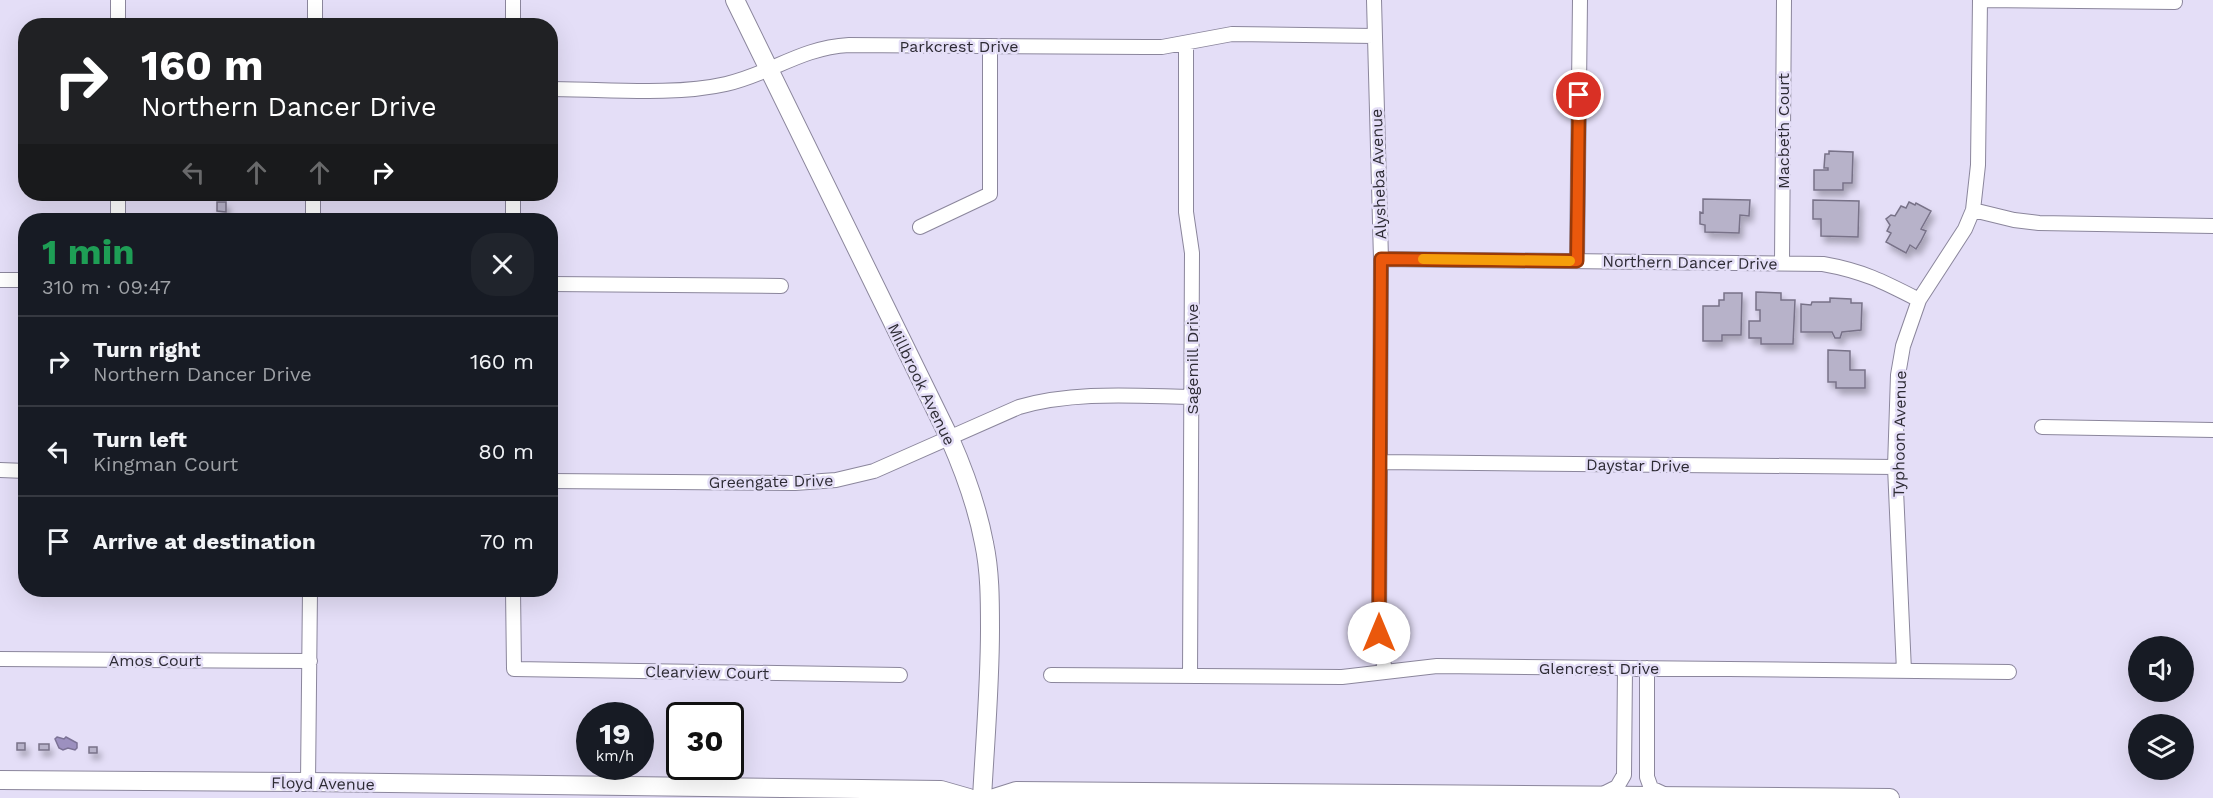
<!DOCTYPE html>
<meta charset="utf-8">
<style>
:root{--surface:#171b24;--page:#20242c;--text:#f1f3f6;--muted:#9ea1a6;--line:#363941}
body{margin:0;font-family:"Work Sans",sans-serif;background:var(--page);color:var(--text);height:100vh;display:flex;flex-direction:column;font-size:22px;white-space:nowrap}
*{box-sizing:border-box;margin:0}
p{font-size:20px;color:var(--muted)}
.icon{flex:none;width:33px;height:33px;fill:none;stroke:currentColor;stroke-width:2;stroke-linecap:round;stroke-linejoin:round}
.map{position:relative;flex:1;overflow:hidden}
.panel{position:absolute;left:18px;top:213px;width:540px;height:384px;display:flex;flex-direction:column;background:var(--surface);border-radius:24px;box-shadow:0 6px 24px #0002}
.panel>*{flex:none}
.top-card{position:absolute;left:18px;top:18px;width:540px;height:183px;border-radius:24px;box-shadow:0 6px 24px #0002;background:#202124;color:#fff;overflow:hidden}
.controls{position:absolute;left:2128px;top:636px;display:grid;gap:12px}
.controls a{display:grid;place-items:center;width:66px;height:66px;border-radius:50%;background:var(--surface);box-shadow:0 6px 24px #0002;font-size:30px}
.speed{position:absolute;left:576px;top:702px;display:flex;gap:12px;font-size:30px;font-weight:700;text-align:center}
.speed>*{display:grid;place-content:center;width:78px;height:78px;border-radius:50%;background:var(--surface);box-shadow:0 6px 24px #0002;line-height:1}
.speed small{font-size:15px;font-weight:400}
.speed .limit{border:3px solid #111;border-radius:9px;background:#fff;color:#111}
.pin{position:absolute;display:grid;place-items:center;width:51px;height:51px;color:#fff;margin:-26px;border:3px solid #fff;border-radius:50%;box-shadow:0 2px 6px #0007}
.me{position:absolute;width:66px;margin:-33px;rotate:0deg;stroke-linejoin:round;filter:drop-shadow(0 0 4px #0008)}
.turn{display:flex;align-items:center;gap:21px;height:126px;padding:0 24px;font-size:27px}
.turn .icon{width:78px;height:78px;stroke-width:2.5}
.turn b{display:block;font-size:42px;line-height:51px}
.lanes{display:flex;align-items:center;height:57px;padding:0 24px;background:#0003;justify-content:center;gap:30px;direction:ltr}
.lanes .off{opacity:.35}
.round{display:grid;place-items:center;flex:none;width:63px;height:63px;border-radius:24px;background:var(--page)}
.overview{display:flex;align-items:center;justify-content:space-between;height:102px;padding:0 24px}
h1{font-size:36px;font-weight:700;line-height:45px;color:#1e9e55}
ul{padding:0;list-style:none}
li{display:flex;align-items:center;gap:18px;height:90px;padding:0 24px;border-top:2px solid var(--line)}
li div{flex:1}
li b{display:block;font-size:22px}
li em{font-style:normal}
.map>svg:first-child{display:block}
.water{fill:#9c90bf;stroke:#7b7295;stroke-width:1.5}
.building{fill:#b7b2c9;stroke:#787288;stroke-width:1.5;filter:url(#shadow)}
.lines{fill:none;stroke-linecap:round;stroke-linejoin:round}
.street-casing{stroke:#8b869c;stroke-width:16}
.secondary-casing{stroke:#8b869c;stroke-width:20}
.street{stroke:#fff;stroke-width:14}
.secondary{stroke:#fff;stroke-width:18}
.route-casing{stroke:#983908;stroke-width:15}
.route{stroke:#ea580c;stroke-width:10}
.slow{stroke:#f59e0b;stroke-width:10}
.labels{text-anchor:middle;stroke-width:5;stroke-linejoin:round;paint-order:stroke}
.street-label{font-size:16px;fill:#2d2b34;stroke:#e4def7}
</style>
<div class="map">
<svg width="2213" height="798" viewBox="0 0 2213 798">
<defs>
<filter id="shadow"><feDropShadow dx="3.5" dy="6" stdDeviation="3" flood-color="#0004"/></filter>
</defs>
<rect width="100%" height="100%" fill="#e4def7"/>
<path class="water" d="M 57,737 L 64,739 L 66,737 L 77,743 L 77,748 L 75,750 L 68,748 L 63,750 L 59,748 L 55,739 Z"/>
<path class="building" d="M 1829,151 L 1853,152 L 1852,183 L 1843,183 L 1843,190 L 1814,190 L 1814,170 L 1828,170 L 1828,168 L 1824,168 L 1825,154 L 1829,154 Z
M 1703,199 L 1750,200 L 1749,216 L 1740,215 L 1739,233 L 1705,232 L 1705,225 L 1700,224 L 1700,212 L 1703,213 Z
M 1813,200 L 1859,201 L 1858,237 L 1821,236 L 1821,219 L 1813,219 Z
M 217,202 L 226,202 L 226,212 L 217,211 Z
M 1909,202 L 1915,205 L 1916,203 L 1931,211 L 1921,229 L 1926,231 L 1921,241 L 1916,249 L 1910,245 L 1906,253 L 1886,242 L 1891,233 L 1887,231 L 1890,225 L 1886,219 L 1891,215 L 1895,216 L 1901,206 L 1906,208 Z
M 1756,292 L 1781,293 L 1781,300 L 1795,300 L 1793,344 L 1761,344 L 1761,338 L 1749,338 L 1749,321 L 1760,321 L 1760,310 L 1756,310 Z
M 1724,293 L 1742,293 L 1741,335 L 1722,335 L 1722,341 L 1703,341 L 1703,306 L 1719,306 L 1719,300 L 1724,300 Z
M 1830,298 L 1851,299 L 1851,303 L 1862,303 L 1861,330 L 1842,332 L 1840,338 L 1835,338 L 1832,332 L 1801,332 L 1801,304 L 1811,305 L 1812,302 L 1830,302 Z
M 1828,350 L 1850,351 L 1850,370 L 1865,370 L 1865,388 L 1836,388 L 1836,382 L 1828,382 Z
M 17,743 L 25,743 L 25,750 L 17,750 Z
M 39,744 L 49,744 L 49,750 L 39,750 Z
M 89,747 L 97,747 L 97,753 L 89,753 Z"/>
<g class="lines">
<g class="street-casing">
<path id="street" d="M 513,0 L 513,26
M 1374,0 L 1381,259 L 1379,633 L 1385,672
M 1980,0 L 2175,2
M 118,26 L 118,0
M 315,26 L 315,0
M 1186,43 L 1186,212 L 1192,253 L 1190,676
M 550,89 C 605,89 674,96 726,84 C 771,74 799,48 849,45 L 1145,47 L 1162,47 L 1232,34 L 1374,36
M 1973,210 L 2014,220 L 2039,223 L 2213,226
M 118,220 L 118,194
M 313,220 L 313,194
M 513,220 L 513,194
M 920,227 L 990,194 L 990,46
M 1381,259 L 1823,264 C 1863,271 1884,282 1919,300
M 1577,261 L 1580,0
M 1782,262 L 1784,0
M 0,280 L 26,280
M 550,284 L 781,286
M 2042,427 L 2213,430
M 1380,462 L 1895,467
M 0,470 L 26,471
M 550,481 L 795,483 L 836,480 L 874,471 L 1019,407 C 1075,391 1134,396 1192,397
M 513,590 L 514,669 L 900,675
M 0,659 L 310,661
M 1647,668 L 1647,777 L 1651,788 L 1666,795
M 1904,671 L 1895,467 L 1898,375 L 1903,346 L 1919,300 L 1965,229 L 1973,210 L 1978,165 L 1980,0
M 1051,675 L 1342,677 L 1437,666 L 2009,672
M 308,782 L 310,590
M 1601,795 L 1617,787 L 1624,775 L 1625,668"/>
</g>
<g class="secondary-casing">
<path id="secondary" d="M 735,0 L 950,439 C 965,473 977,506 984,543 C 990,571 990,600 990,629 C 990,686 985,742 982,798
M 0,780 L 308,782 L 941,790 L 969,798
M 994,798 L 1016,791 L 1890,798"/>
</g>
<use href="#street" class="street"/>
<use href="#secondary" class="secondary"/>
</g>
<g class="lines">
<g class="route-casing">
<path id="route" d="M 1379,633 L 1381,259 L 1577,261 L 1579,95"/>
</g>
<use href="#route" class="route"/>
<path class="slow" d="M 1423,259 L 1570,261"/>
</g>
<g class="labels">
<g class="street-label">
<text x="959" y="52">Parkcrest Drive</text>
<text transform="translate(1783 131) rotate(-90)" y="6">Macbeth Court</text>
<text transform="translate(1378 174) rotate(-92)" y="6">Alysheba Avenue</text>
<text transform="translate(1690 262) rotate(1)" y="6">Northern Dancer Drive</text>
<text transform="translate(1192 359) rotate(-90)" y="6">Sagemill Drive</text>
<text transform="translate(922 384) rotate(64)" y="6">Millbrook Avenue</text>
<text transform="translate(1899 434) rotate(-89)" y="6">Typhoon Avenue</text>
<text transform="translate(1638 465) rotate(1)" y="6">Daystar Drive</text>
<text transform="translate(771 481) rotate(-1)" y="6">Greengate Drive</text>
<text x="155" y="666">Amos Court</text>
<text x="1599" y="674">Glencrest Drive</text>
<text transform="translate(707 672) rotate(1)" y="6">Clearview Court</text>
<text transform="translate(323 783) rotate(1)" y="6">Floyd Avenue</text>
</g>
</g>
</svg>
<div class="controls">
<a><svg class="icon" aria-label="sound" viewBox="0 0 24 24"><path d="M4 9h4l5-4v14l-5-4H4zM17 9q2 3 0 6"/></svg></a>
<a><svg class="icon" aria-label="layers" viewBox="0 0 24 24"><path d="M12 4l9 5-9 5-9-5zM3 14l9 5 9-5"/></svg></a>
</div>
<div class="speed"><div>19<small>km/h</small></div><div class="limit">30</div></div>
<div class="pin" style="left:1579px;top:95px;background:#d93025"><svg class="icon" aria-label="arrive" viewBox="0 0 24 24"><path d="M6 21V4h12l-3 4 3 4H6"/></svg></div>
<svg class="me" style="left:1379px;top:633px" viewBox="-20 -20 40 40"><circle r="19" fill="#fff"/><path d="M0-13L10 11 0 6-10 11z" fill="#ea580c"/></svg>
<div class="top-card">
<div class="turn"><svg class="icon" aria-label="right" viewBox="0 0 24 24"><path d="M7 20v-9h11M14 6l5 5-5 5"/></svg><div><b>160 m</b>Northern Dancer Drive</div></div>
<div class="lanes"><svg class="icon off" aria-label="left" viewBox="0 0 24 24"><path d="M17 20v-9H6M10 6l-5 5 5 5"/></svg><svg class="icon off" aria-label="ahead" viewBox="0 0 24 24"><path d="M12 20V5M6 11l6-6 6 6"/></svg><svg class="icon off" aria-label="ahead" viewBox="0 0 24 24"><path d="M12 20V5M6 11l6-6 6 6"/></svg><svg class="icon" aria-label="right" viewBox="0 0 24 24"><path d="M7 20v-9h11M14 6l5 5-5 5"/></svg></div>
</div>
<section class="panel">
<div class="overview"><div><h1>1 min</h1><p>310 m · 09:47</p></div><a class="round"><svg class="icon" aria-label="close" viewBox="0 0 24 24"><path d="M6 6l12 12M18 6L6 18"/></svg></a></div>
<ul>
<li><svg class="icon" aria-label="right" viewBox="0 0 24 24"><path d="M7 20v-9h11M14 6l5 5-5 5"/></svg><div><b>Turn right</b><p>Northern Dancer Drive</p></div><em>160 m</em></li>
<li><svg class="icon" aria-label="left" viewBox="0 0 24 24"><path d="M17 20v-9H6M10 6l-5 5 5 5"/></svg><div><b>Turn left</b><p>Kingman Court</p></div><em>80 m</em></li>
<li><svg class="icon" aria-label="arrive" viewBox="0 0 24 24"><path d="M6 21V4h12l-3 4 3 4H6"/></svg><div><b>Arrive at destination</b></div><em>70 m</em></li>
</ul>
</section>
</div>
